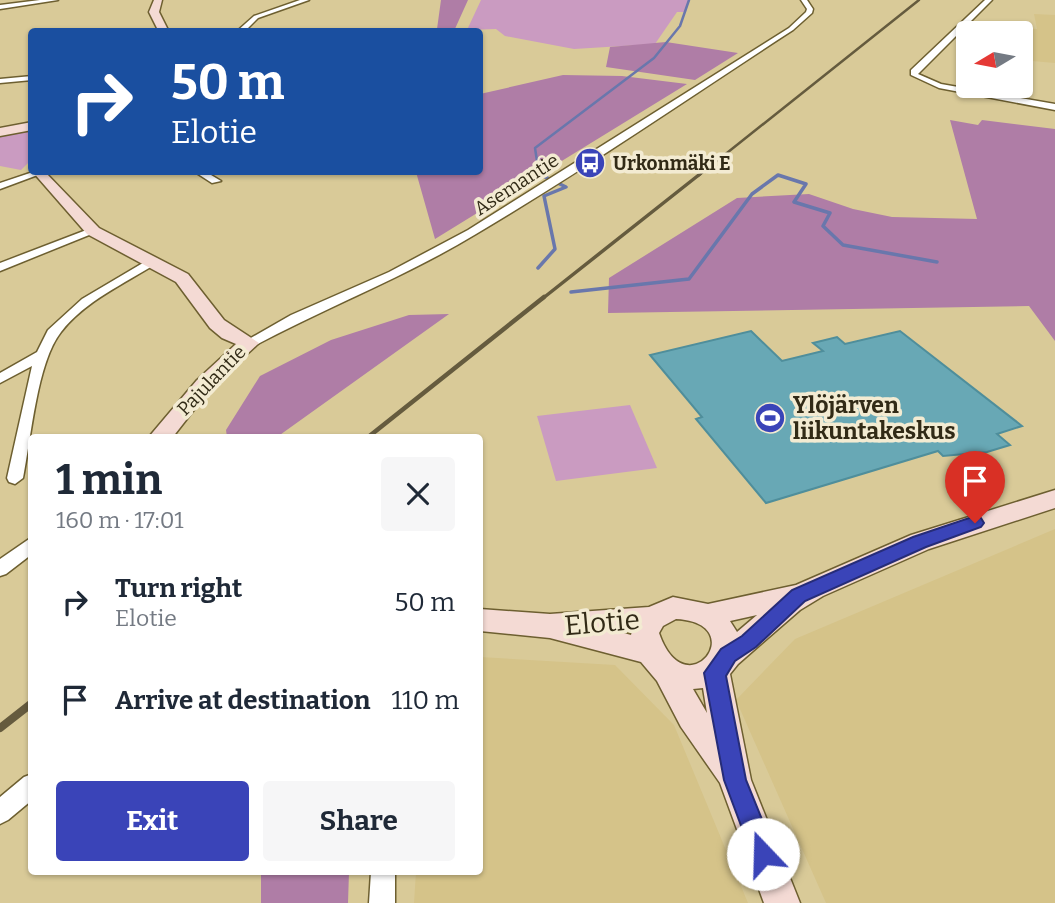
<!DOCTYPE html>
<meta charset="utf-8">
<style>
:root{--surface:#fff;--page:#f6f6f7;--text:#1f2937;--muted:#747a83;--accent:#3a44b8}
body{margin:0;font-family:Bitter,serif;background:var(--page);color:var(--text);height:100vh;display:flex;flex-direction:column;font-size:26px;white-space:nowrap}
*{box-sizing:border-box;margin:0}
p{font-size:23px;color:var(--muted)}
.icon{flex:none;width:38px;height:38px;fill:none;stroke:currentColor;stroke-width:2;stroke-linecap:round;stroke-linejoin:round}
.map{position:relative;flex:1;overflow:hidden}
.panel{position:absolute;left:28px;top:434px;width:455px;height:441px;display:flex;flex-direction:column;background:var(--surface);border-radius:7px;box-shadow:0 2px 5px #0004}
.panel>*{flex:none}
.banner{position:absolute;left:28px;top:28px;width:455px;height:147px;border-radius:7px;box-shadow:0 2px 5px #0004;background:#1a4fa0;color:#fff;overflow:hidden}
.needle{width:46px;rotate:260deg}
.controls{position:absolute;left:956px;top:21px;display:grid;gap:14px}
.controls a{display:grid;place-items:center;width:77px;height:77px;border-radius:7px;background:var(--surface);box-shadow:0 2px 5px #0004;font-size:35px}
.pin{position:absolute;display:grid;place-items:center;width:60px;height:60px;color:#fff;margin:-72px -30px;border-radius:50% 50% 50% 0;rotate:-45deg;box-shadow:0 0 7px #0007}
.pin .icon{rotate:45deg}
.me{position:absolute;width:77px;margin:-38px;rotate:339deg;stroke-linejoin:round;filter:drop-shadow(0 0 5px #0008)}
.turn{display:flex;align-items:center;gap:24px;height:147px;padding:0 28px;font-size:32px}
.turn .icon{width:91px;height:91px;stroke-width:2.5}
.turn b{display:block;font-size:49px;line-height:60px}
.round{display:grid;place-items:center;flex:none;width:74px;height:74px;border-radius:7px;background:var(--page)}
.headline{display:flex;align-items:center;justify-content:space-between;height:119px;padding:0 28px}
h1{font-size:42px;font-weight:700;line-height:52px}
.button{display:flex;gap:14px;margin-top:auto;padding:14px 28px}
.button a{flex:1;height:80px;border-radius:7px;background:var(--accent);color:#fff;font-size:28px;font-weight:700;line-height:80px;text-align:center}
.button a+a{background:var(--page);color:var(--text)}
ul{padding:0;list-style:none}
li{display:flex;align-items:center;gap:21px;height:98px;padding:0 28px}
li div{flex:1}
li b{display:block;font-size:26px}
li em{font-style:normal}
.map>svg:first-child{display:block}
.built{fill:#d5c389}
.green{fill:#ca9bc1}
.forest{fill:#af7da6}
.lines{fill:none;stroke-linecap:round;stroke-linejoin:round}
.stream-far1{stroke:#6977ac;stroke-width:2.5}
.stream{stroke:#6977ac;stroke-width:3.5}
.building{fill:#68a8b5;stroke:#4f8e9b;stroke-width:2}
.street-casing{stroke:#6d5f30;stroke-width:3}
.secondary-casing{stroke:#6d5f30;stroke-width:3}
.street{fill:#fff;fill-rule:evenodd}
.secondary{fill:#f4dad4;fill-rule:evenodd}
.rail-far3{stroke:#655b3e;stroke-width:2.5}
.rail-far2{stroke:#655b3e;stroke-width:3.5}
.rail-far1{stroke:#655b3e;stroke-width:4.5}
.rail{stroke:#655b3e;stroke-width:8}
.route{fill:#3a44b8;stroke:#262c78;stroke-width:2}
.labels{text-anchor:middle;stroke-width:7;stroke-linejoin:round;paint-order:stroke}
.far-poi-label{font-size:19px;font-weight:bold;fill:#312a16;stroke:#f3ebd2;text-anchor:start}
.far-street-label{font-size:19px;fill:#312a16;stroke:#f3ebd2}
.poi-label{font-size:23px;font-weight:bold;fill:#312a16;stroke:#f3ebd2;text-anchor:start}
.near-street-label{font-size:28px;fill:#312a16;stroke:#f3ebd2}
</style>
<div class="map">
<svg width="1055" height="903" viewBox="0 0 1055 903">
<rect width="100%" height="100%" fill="#d9ca98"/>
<path class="built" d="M 1034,14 L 1055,15 L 1055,63 L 1020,60 L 1020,33 L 985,33 L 984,25 L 1037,29 Z
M 1055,529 L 1055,903 L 826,903 L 736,700 L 795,639 Z
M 480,657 L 615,665 L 674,725 L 748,903 L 414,903 L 416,872 L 480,872 Z"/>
<path class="green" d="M 481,0 L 689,0 L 686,12 L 677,12 L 655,44 L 574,49 L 505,36 L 496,29 L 467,30 Z
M 31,131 L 31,160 L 21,170 L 0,166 L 0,135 Z
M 630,405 L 657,468 L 556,481 L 537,416 Z"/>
<path class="forest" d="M 441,0 L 468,0 L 454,31 L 409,31 L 437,29 Z
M 666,42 L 738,53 L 695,80 L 606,67 L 610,47 Z
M 563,75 L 622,76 L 687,84 L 435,239 L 416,172 L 480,172 L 480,94 Z
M 950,120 L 978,125 L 982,120 L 1055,129 L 1055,341 L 1029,306 L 608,313 L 609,278 L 737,198 L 809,194 L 853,209 L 892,217 L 977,219 Z
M 449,314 L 277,437 L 227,437 L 226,430 L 260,376 L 331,340 L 409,315 Z
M 261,872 L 349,872 L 348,903 L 261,903 Z"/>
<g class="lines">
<path class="stream-far1" d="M 542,176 L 539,174 L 535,148 L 654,58 L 680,26 L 689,0"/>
<path class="stream" d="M 538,268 L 555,249 L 544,196 L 566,187 L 539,174
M 571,292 L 689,279 L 752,194 L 778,175 L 806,184 L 794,202 L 830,213 L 823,226 L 843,245 L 937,262"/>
</g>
<path class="building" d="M 751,331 L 782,361 L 823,351 L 813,343 L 837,337 L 845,344 L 900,331 L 1022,426 L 997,434 L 1010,445 L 987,452 L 943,456 L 938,451 L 766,503 L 696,419 L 702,417 L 650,355 Z"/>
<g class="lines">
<g class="street-casing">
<path id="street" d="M 40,0 L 58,0 L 0,9 L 0,5 Z
M 300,0 L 309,0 L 258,18 L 244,32 L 236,32 L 254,16 Z
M 801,0 L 807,0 L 813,9 L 812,13 L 793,30 C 688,98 584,170 476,234 C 405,277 327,307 254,346 L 249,347 L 242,343 L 291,315 L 389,272 L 468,230 L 789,28 L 806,12 L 807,9 Z
M 985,0 L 992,0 L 918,74 L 941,84 L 1055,104 L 1055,110 L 939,88 L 911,75 L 911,70 Z
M 32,76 L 32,80 L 0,83 L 0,79 Z
M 33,172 L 43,173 L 0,189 L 0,183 Z
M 195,172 L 206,172 L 221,181 L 212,183 Z
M 89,229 L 99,231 L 0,271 L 0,263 Z
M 153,257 L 157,259 L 157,263 C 124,284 85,301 61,332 C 37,362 31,439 23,478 L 15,484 L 9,482 L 7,478 L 32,366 L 0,383 L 0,373 L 37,352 L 48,330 L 82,299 Z
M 32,537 L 32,554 L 6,574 L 0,576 L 0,559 Z
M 32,774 L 32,800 L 8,820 L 0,824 L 0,797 L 24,777 Z
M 371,872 L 395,872 L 395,903 L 369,903 Z"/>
</g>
<g class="secondary-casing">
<path id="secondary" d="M 154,0 L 162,0 L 159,12 L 169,32 L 159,32 L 149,12 Z
M 32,122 L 32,130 L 0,136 L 0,128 Z
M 32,171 L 45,172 L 99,228 L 188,274 L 224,320 L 259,343 L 211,388 L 172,438 L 148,438 L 197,380 L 236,344 L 222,338 L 210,328 L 176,282 L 87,234 Z
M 1055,490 L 1055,508 L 929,549 L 823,596 L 800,610 L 738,664 L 730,674 L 751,780 L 800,903 L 764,903 L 720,783 L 681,727 L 657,681 L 641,662 L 550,638 L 480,631 L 480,609 L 550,614 L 649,607 L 673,597 L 708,604 L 796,585 L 911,535 ZM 757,615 L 737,632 L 730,621 ZM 676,619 C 753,623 686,711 659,633 L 663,626 ZM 632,631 L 631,635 L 620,632 ZM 703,688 L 707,713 L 693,689 Z"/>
</g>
<use href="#street" class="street"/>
<use href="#secondary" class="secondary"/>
<path class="rail-far3" d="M 698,176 L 919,0"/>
<path class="rail-far2" d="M 542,299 L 700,174"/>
<path class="rail-far1" d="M 367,438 L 544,297"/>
<path class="rail" d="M 0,728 L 32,703"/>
</g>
<path class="route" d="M 975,516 L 981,518 L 984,523 L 981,527 L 926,547 L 805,601 L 756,647 L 735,661 L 726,676 L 746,780 L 776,854 L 772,863 L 763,866 L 755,863 L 724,780 L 704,673 L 721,649 L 742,636 L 792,590 L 913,537 Z"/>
<defs>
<g id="bus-disc" transform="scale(1.575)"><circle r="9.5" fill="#3a44b8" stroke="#f3ebd2"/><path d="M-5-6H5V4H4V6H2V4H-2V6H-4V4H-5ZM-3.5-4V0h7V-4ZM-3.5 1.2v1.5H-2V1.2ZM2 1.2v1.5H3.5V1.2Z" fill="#fff"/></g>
<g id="stadium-disc" transform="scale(1.575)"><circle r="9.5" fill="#3a44b8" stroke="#f3ebd2"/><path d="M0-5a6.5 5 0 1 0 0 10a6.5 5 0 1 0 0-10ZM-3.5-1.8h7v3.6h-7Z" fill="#fff"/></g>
</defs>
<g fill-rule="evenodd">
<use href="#bus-disc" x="590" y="163"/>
<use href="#stadium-disc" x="770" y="418"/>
</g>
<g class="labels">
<g class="far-poi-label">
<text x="613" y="170">Urkonmäki E</text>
</g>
<g class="far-street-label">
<text transform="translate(516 184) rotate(-33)" y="7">Asemantie</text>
<text transform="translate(211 380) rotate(-46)" y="7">Pajulantie</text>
</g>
<g class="poi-label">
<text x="793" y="413">Ylöjärven<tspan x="793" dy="26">liikuntakeskus</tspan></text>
</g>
<g class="near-street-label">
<text transform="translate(602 622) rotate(-5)" y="10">Elotie</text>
</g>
</g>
</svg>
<div class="controls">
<a><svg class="needle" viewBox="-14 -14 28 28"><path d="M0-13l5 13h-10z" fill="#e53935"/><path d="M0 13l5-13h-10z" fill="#747a83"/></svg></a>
</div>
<div class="pin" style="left:975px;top:523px;background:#d93025"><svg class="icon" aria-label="arrive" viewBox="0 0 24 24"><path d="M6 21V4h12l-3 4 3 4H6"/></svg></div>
<svg class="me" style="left:763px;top:854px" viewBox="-20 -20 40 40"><circle r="19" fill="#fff"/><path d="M0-13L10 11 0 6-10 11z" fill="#3a44b8"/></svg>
<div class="banner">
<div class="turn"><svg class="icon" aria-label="right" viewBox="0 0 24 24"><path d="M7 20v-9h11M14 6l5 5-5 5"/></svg><div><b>50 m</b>Elotie</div></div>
</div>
<section class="panel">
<div class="headline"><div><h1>1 min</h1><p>160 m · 17:01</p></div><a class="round"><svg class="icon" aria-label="close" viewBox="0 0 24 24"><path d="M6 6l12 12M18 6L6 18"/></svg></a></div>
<ul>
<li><svg class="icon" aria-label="right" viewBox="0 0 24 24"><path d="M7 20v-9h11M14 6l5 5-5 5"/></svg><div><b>Turn right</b><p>Elotie</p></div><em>50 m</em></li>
<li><svg class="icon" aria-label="arrive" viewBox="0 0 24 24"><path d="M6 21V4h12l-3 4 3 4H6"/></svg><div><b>Arrive at destination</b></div><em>110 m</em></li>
</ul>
<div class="button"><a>Exit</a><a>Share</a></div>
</section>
</div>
